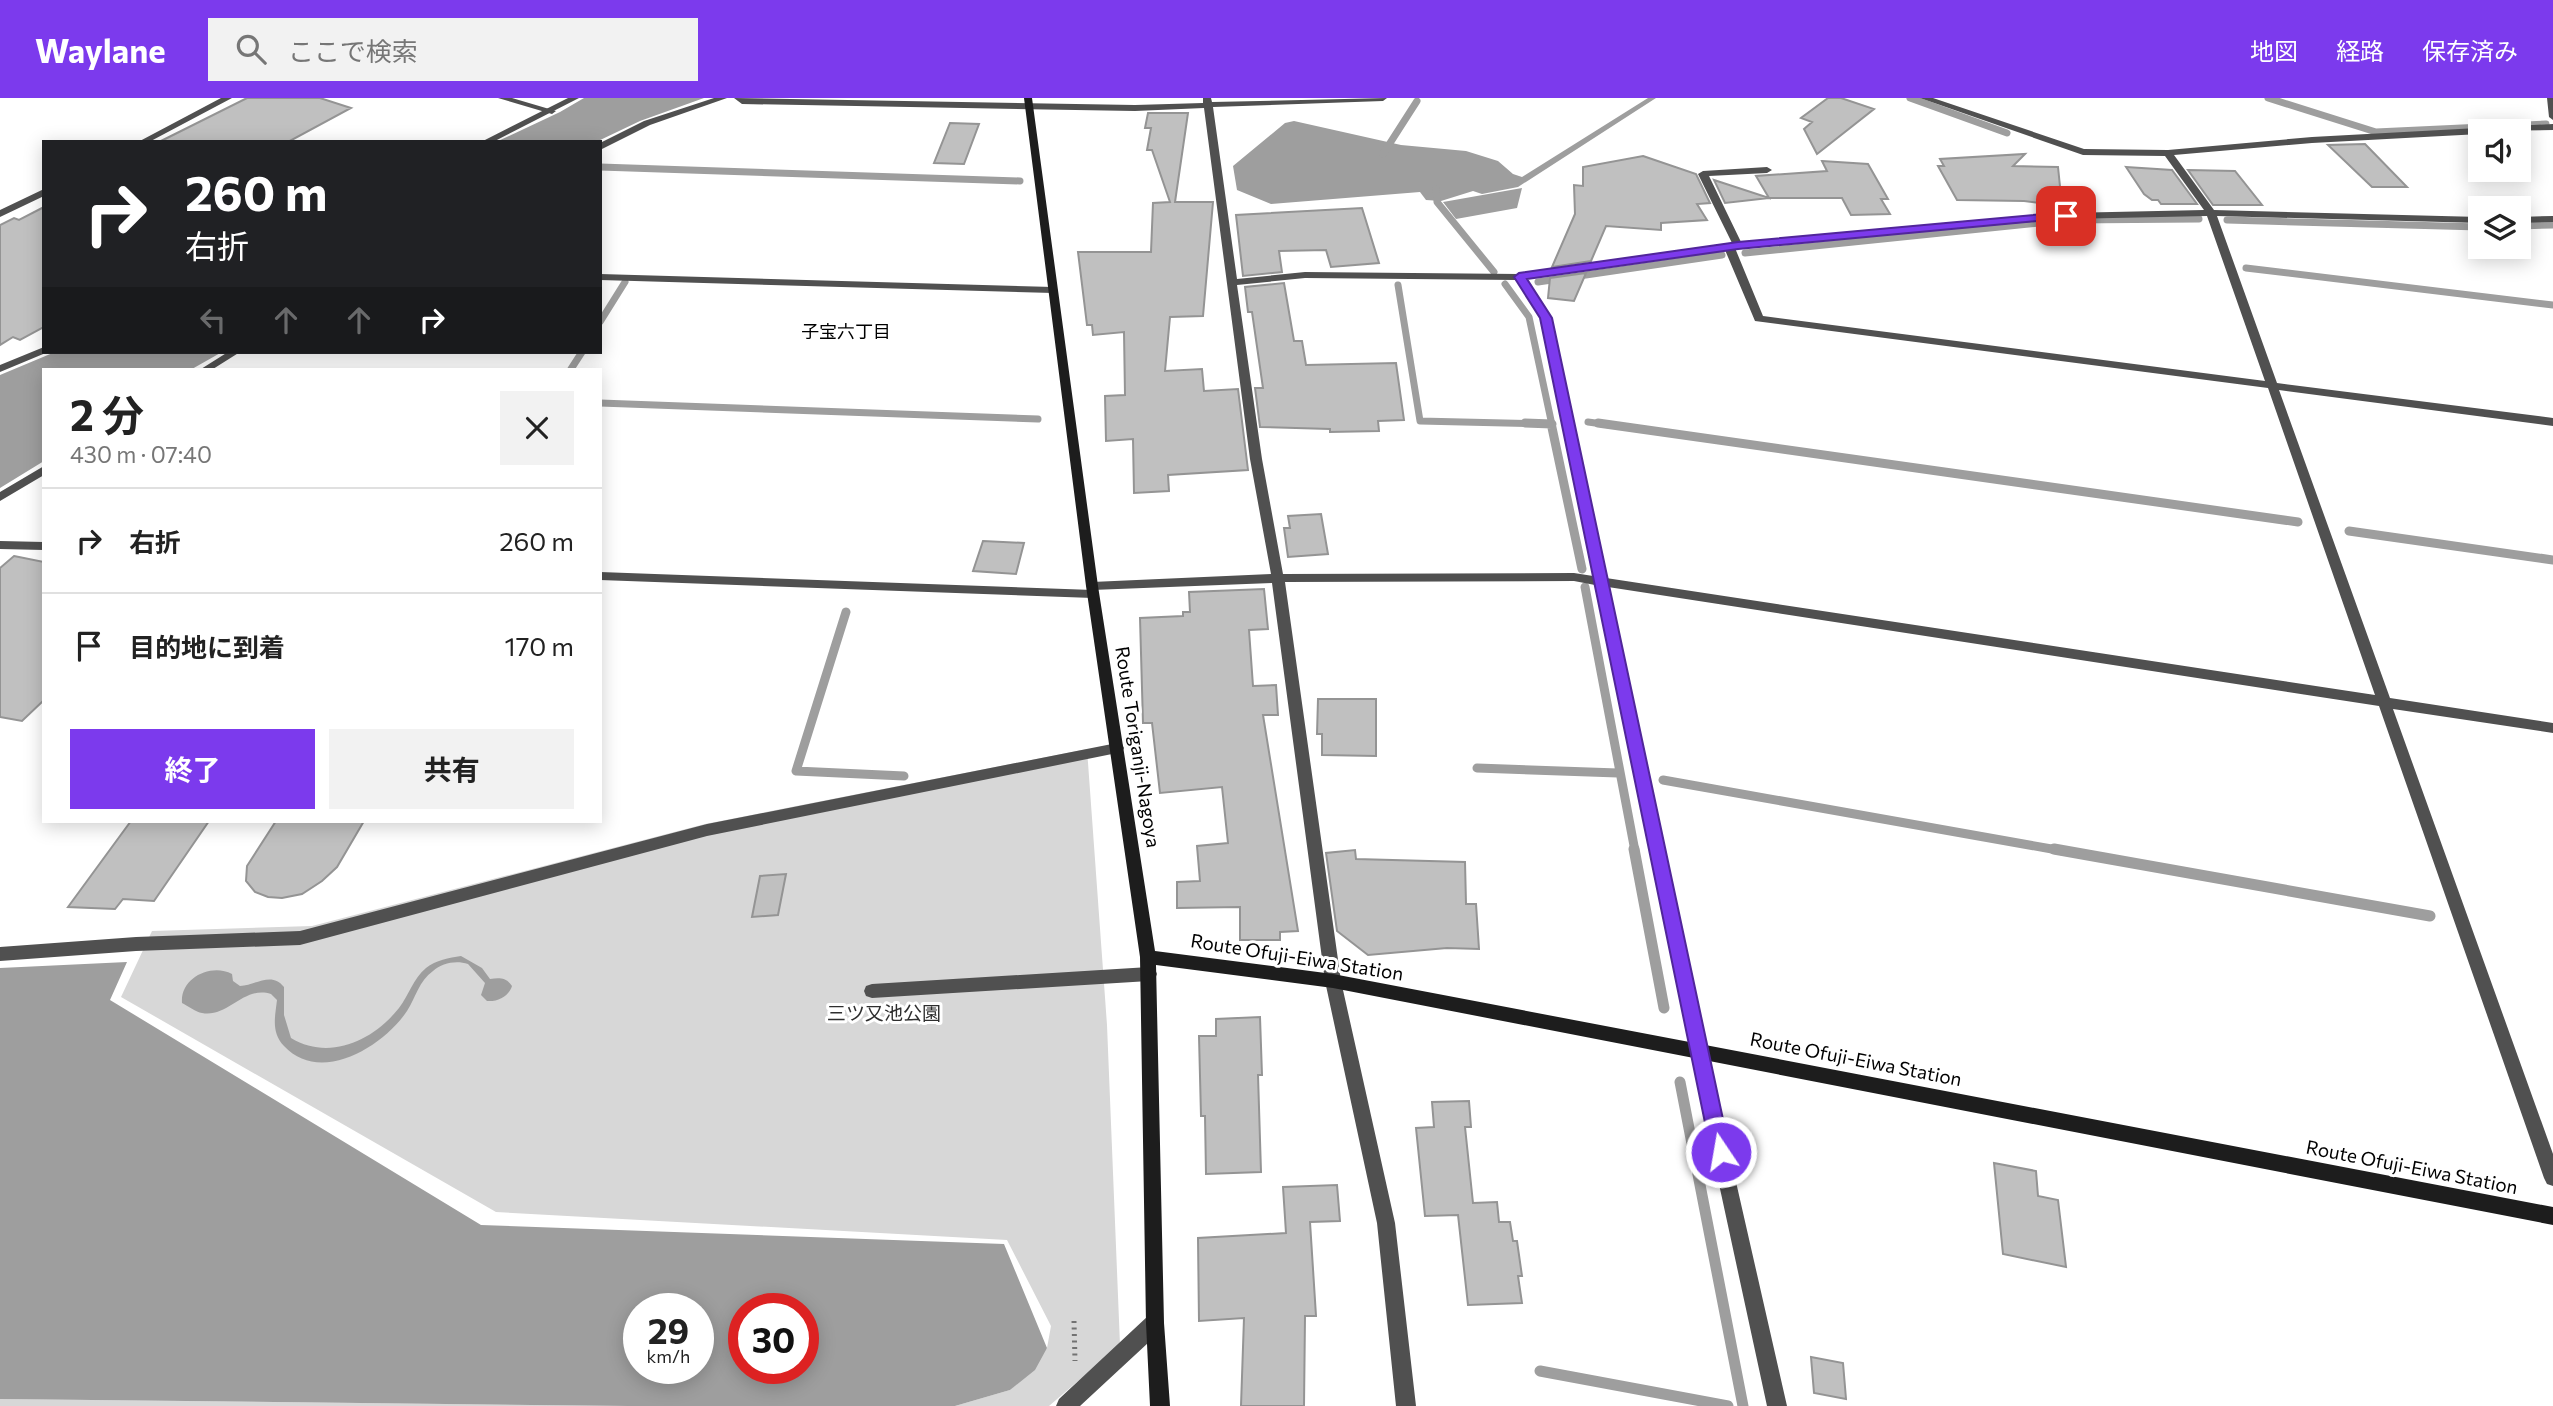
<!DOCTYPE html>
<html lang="ja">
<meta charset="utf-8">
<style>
:root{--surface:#fff;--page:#f2f2f2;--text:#222;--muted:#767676;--line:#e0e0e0;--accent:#7c3aed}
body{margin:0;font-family:Commissioner,"Noto Sans JP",sans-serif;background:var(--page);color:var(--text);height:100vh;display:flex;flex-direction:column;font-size:26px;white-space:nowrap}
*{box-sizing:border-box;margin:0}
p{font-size:23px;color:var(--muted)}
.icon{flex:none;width:38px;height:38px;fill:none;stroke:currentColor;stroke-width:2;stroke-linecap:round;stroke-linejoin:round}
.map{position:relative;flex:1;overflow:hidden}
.panel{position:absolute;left:42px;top:270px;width:560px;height:455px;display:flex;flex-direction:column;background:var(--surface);border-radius:0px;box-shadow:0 4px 18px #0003}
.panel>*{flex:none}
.hud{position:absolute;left:42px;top:42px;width:560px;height:214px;border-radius:0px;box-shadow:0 4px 18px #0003;background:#202124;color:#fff;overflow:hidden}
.fabs{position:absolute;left:2468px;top:21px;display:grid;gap:14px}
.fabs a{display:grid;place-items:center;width:63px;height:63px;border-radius:0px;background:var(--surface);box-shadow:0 4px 18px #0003;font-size:35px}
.speed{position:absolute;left:623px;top:1195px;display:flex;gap:14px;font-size:35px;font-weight:700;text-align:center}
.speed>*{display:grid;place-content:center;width:91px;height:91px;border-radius:50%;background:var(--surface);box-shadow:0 4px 18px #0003;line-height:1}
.speed small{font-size:18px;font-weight:400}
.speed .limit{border:10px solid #d22;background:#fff;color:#111}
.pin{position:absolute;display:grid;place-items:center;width:60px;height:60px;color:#fff;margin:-30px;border-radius:14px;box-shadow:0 4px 10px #0006}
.me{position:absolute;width:77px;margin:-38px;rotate:348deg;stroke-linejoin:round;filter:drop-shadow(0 0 5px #0008)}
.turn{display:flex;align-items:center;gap:24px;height:147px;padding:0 28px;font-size:32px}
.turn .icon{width:91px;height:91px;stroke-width:2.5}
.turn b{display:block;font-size:49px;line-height:60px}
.lanes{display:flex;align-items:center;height:66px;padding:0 28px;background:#0003;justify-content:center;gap:35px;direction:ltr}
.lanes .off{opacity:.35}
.round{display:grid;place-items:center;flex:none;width:74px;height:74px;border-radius:0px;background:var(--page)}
.head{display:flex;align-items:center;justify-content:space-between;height:119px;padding:0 28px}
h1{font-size:42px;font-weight:700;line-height:52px}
.cta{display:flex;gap:14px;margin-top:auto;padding:14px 28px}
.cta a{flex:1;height:80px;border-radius:0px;background:var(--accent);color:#fff;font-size:28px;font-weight:700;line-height:80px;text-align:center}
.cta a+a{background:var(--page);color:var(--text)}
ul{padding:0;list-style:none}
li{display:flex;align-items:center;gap:21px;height:105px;padding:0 28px;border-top:2px solid var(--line)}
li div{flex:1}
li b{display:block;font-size:26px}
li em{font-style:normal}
header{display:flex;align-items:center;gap:42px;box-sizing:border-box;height:98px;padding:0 35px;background:var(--accent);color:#fff}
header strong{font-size:33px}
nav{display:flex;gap:38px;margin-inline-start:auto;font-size:24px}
.search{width:490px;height:63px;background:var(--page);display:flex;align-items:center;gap:18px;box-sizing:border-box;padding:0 24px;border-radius:0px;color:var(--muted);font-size:26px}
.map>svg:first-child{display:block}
.green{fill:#d7d7d7}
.water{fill:#9e9e9e;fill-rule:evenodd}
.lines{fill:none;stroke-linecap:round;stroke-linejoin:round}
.stream-far2{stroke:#9e9e9e;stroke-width:7}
.stream-far1{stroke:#9e9e9e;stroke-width:9}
.stream{stroke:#9e9e9e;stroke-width:11}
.building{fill:#c0c0c0;stroke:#949494;stroke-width:2}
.path{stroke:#727272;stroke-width:5;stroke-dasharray:2 4.5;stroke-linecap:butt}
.service{fill:#505050;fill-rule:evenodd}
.minor{fill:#505050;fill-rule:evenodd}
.tertiary{fill:#505050;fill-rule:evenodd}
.secondary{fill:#1d1d1d;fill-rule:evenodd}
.route{fill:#7c3aed;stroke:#51269a;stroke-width:2}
.labels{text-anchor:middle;stroke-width:6;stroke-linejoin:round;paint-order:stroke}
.far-neighbourhood-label{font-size:18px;fill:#000;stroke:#fff}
.street-label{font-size:19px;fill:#000;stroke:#fff}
.park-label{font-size:19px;fill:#2e2e2e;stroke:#fff}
</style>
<header>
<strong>Waylane</strong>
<div class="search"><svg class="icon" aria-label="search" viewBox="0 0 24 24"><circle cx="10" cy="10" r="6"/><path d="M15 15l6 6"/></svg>ここで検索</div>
<nav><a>地図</a><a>経路</a><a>保存済み</a></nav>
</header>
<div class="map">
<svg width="2553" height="1308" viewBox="0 0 2553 1308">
<rect width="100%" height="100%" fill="#fff"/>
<path class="green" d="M 1087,651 L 1107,927 L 1120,1247 L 1049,1308 L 955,1308 L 1010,1292 L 1047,1250 L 1051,1228 L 1007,1142 L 496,1114 L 121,899 L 152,833 L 312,828 L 705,726 Z
M 0,1301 L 628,1308 L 0,1308 Z"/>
<path class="water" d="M 584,0 L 704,0 L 640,23 L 596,44 L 496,44 L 560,14 Z
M 1648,0 L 1656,0 L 1518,89 L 1482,96 L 1473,93 L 1441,103 L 1426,102 L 1420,94 L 1271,106 L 1237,92 L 1233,68 L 1285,25 L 1294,23 L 1401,47 L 1466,53 L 1498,63 L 1513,76 L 1522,79 Z
M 1522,90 L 1517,110 L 1456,121 L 1443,104 Z
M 55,254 L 222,254 L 192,271 L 44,271 L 44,363 L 0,390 L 0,277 Z
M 461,858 L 482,870 L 490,881 C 499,880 506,879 512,888 C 509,898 498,904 487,903 L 481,897 L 485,885 L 468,866 C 456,862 442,865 433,873 C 419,883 416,899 407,913 C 383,949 320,987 284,948 C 271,934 275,919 277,902 L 271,896 C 244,887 228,920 202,915 C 196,914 188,908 182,905 C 180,880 211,865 232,876 L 233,883 L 240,888 C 256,887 272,873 284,889 L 284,917 L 291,940 C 329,963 373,943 399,910 C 409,897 413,881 426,870 C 436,862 449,860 461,858 Z
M 127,864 L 110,902 L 481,1127 L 1004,1146 L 1047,1250 L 1035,1272 L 1010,1292 L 955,1308 L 628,1308 L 0,1301 L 0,870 ZM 698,1211 L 698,1270 L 639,1270 L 639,1211 ZM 803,1211 L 803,1270 L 744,1270 L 744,1211 Z"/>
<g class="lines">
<path class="stream-far2" d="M 1910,0 L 2007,35
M 2268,0 L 2376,34 L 2546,26
M 1383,56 L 1417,3
M 600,69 L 1020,83
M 1436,91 L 1437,104 L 1494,174
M 2227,122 L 2480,129
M 2518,128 L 2553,127
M 1745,155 L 2069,122 L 2199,121
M 2246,170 L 2553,207
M 1538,184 L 1722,157
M 1505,186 L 1529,219 L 1552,327
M 1398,187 L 1420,323 L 1552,326
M 600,224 L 625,184
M 571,271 L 582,254
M 600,305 L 1038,321
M 1588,324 L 1610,327"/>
<path class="stream-far1" d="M 1525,325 L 1552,326
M 1551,325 L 1582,471
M 1598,325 L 2298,424
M 2349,433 L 2553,462
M 1585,489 L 1635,753
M 846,514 L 796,673 L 904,678
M 1477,670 L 1618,675
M 1663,682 L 2063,753"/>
<path class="stream" d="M 1634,751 L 1664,910
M 2054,751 L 2430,818
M 1680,984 L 1743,1308
M 1540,1273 L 1728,1308"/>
</g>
<path class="building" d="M 247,0 L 320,0 L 351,10 L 288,44 L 159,44 Z
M 1828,0 L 1841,0 L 1874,11 L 1817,56 L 1804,31 L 1812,24 L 1801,20 Z
M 1148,15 L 1188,15 L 1175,104 L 1213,104 L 1203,218 L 1170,219 L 1165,273 L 1202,271 L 1204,293 L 1238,291 L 1248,372 L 1168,377 L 1169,393 L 1134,395 L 1133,341 L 1106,343 L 1105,298 L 1125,297 L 1124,234 L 1093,237 L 1092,227 L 1087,227 L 1078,154 L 1151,154 L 1153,105 L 1170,104 L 1152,52 L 1147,52 L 1151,30 L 1145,30 Z
M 950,25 L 979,26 L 964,66 L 934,65 Z
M 2365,46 L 2407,89 L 2372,89 L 2328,47 Z
M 2025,56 L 2013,68 L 2058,69 L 2062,108 L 2024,103 L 1957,102 L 1938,68 L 1944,68 L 1940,61 Z
M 1643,58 L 1696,76 L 1710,105 L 1697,106 L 1707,122 L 1661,125 L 1661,132 L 1606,128 L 1591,163 L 1552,169 L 1575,116 L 1574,87 L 1583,88 L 1583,69 Z
M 1822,63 L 1868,66 L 1888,101 L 1881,101 L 1890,116 L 1851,117 L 1842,100 L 1769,100 L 1725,105 L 1714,82 L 1769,100 L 1756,78 L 1827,73 Z
M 2126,69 L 2172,72 L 2197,106 L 2161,106 L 2158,102 L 2152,102 L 2144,96 Z
M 2188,72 L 2235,73 L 2262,107 L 2213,107 Z
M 44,109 L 44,229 L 20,242 L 13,239 L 0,247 L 0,127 L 14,120 L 19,122 Z
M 1362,110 L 1379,165 L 1331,169 L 1326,152 L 1279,153 L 1282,174 L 1243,178 L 1236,117 Z
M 1586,175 L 1574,203 L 1548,200 L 1550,180 Z
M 1284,185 L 1294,243 L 1302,243 L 1306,267 L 1396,265 L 1404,322 L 1378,323 L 1379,333 L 1330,334 L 1330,331 L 1260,329 L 1255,290 L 1263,290 L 1252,214 L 1248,214 L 1245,189 Z
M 1321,416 L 1328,456 L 1288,459 L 1284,430 L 1290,430 L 1288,418 Z
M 983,443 L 1024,445 L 1016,476 L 973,473 Z
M 14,458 L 44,464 L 44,602 L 22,623 L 0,619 L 0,470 Z
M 1264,491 L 1268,531 L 1249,532 L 1253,588 L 1276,587 L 1278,617 L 1263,617 L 1298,833 L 1280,834 L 1280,842 L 1240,842 L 1240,809 L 1177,810 L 1177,784 L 1200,783 L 1197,748 L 1228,745 L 1222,689 L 1160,695 L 1152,625 L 1143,625 L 1140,520 L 1183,518 L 1183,514 L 1190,514 L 1189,494 Z
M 1318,601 L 1376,601 L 1376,658 L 1322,657 L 1322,636 L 1317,636 Z
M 131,723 L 209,723 L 154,803 L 123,801 L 115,811 L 68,809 Z
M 276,723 L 364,723 L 337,769 L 322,783 L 302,796 L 282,800 L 268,799 L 255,794 L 246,783 L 247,768 Z
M 1355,752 L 1356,761 L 1465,764 L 1466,806 L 1476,806 L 1479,851 L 1447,850 L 1368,857 L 1337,833 L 1326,755 Z
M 786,776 L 778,817 L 752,819 L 760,778 Z
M 1260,919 L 1262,977 L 1258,977 L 1261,1074 L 1206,1076 L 1205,1018 L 1201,1018 L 1199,938 L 1216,938 L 1216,921 Z
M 1469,1003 L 1471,1029 L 1465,1029 L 1473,1105 L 1497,1104 L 1499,1124 L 1510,1124 L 1513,1143 L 1517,1143 L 1522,1178 L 1518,1178 L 1522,1205 L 1468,1207 L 1458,1117 L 1425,1118 L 1416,1030 L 1434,1029 L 1432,1004 Z
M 1994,1065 L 2036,1073 L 2038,1098 L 2058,1102 L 2066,1169 L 2003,1156 Z
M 1337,1087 L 1340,1123 L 1310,1124 L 1316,1218 L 1305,1218 L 1304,1308 L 1241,1308 L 1244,1220 L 1199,1223 L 1198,1140 L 1286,1135 L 1283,1089 Z
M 1811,1259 L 1843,1265 L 1846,1301 L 1814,1295 Z"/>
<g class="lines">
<path class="path" d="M 1074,1223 L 1075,1263"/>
<path class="service" d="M 568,0 L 579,0 L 493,44 L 481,44 Z
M 44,249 L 44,254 L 48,254 L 0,274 L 0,267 Z
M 1149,869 L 1155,871 L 1157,876 L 1155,881 L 1149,883 L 872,900 L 866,898 L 864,893 L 866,888 L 872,886 Z"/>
<path class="minor" d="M 221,0 L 232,0 L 149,44 L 138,44 Z
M 498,0 L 512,0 L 556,13 L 552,16 Z
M 714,0 L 727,0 L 650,27 L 600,52 L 600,45 L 644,23 Z
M 734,0 L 1135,7 L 1203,5 L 1203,0 L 1211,0 L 1212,4 L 1387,0 L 1383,3 L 1213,9 L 1237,181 L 1305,174 L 1519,176 L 1732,145 L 1698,76 L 1703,73 L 1767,69 L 1772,72 L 1767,75 L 1709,78 L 1741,144 L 2066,115 L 2204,112 L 2165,58 L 2083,57 L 1920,0 L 1933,0 L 2084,51 L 2168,52 L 2312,39 L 2553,26 L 2553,32 L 2480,33 L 2480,36 L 2312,45 L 2174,57 L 2214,112 L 2480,119 L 2480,125 L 2217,118 L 2277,285 L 2553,320 L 2553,328 L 2279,292 L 2390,600 L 2553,625 L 2553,635 L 2393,611 L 2553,1056 L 2553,1088 L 2547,1086 L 2544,1080 L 2379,608 L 1608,489 L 1706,952 L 1787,1308 L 1767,1308 L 1690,952 L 1595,487 L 1574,483 L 1285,484 L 1341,883 L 1395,1125 L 1416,1308 L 1396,1308 L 1377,1125 L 1325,883 L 1272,485 L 1092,492 L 1086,488 L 1092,484 L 1271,476 L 1250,361 L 1204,10 L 1135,13 L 742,6 ZM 2207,118 L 2265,283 L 1763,218 L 1735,150 L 2066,121 ZM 1725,152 L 1755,223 L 2268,290 L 2375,597 L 1606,480 L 1551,220 L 1525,181 ZM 1305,180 L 1516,182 L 1541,220 L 1593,478 L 1574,475 L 1283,476 L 1262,361 L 1237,187 Z
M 2547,0 L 2553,0 L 2553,22 L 2549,19 Z
M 44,91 L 44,98 L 0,119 L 0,112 Z
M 2553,118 L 2553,124 L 2518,125 L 2518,119 Z
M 600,176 L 1053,189 L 1058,192 L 1053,195 L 600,182 Z
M 228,254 L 240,254 L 213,271 L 201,271 Z
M 44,368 L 44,377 L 0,403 L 0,394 Z
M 0,443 L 44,444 L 44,452 L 0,451 Z
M 1117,645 L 1122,646 L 1124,650 L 1122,654 L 1117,655 L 707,738 L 300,847 L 136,853 L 0,863 L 0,849 L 136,839 L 300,833 L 707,726 Z
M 1155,1216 L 1162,1218 L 1164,1225 L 1162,1232 L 1080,1308 L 1056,1308 L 1059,1301 L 1148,1218 Z"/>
<path class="tertiary" d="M 600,474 L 1093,492 L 1099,496 L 1093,500 L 600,482 Z"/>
<path class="secondary" d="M 1024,0 L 1032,0 L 1098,488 L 1155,853 L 1333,876 L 2553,1109 L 2553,1127 L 1333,890 L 1156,867 L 1164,1225 L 1170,1308 L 1150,1308 L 1146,1225 L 1140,859 L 1086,488 Z"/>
</g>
<path class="route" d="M 2066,114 L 2072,118 L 2070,120 L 1738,151 L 1527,181 L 1552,220 L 1730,1054 L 1728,1060 L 1721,1063 L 1714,1060 L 1711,1054 L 1540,220 L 1514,179 L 1519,175 L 1738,144 Z"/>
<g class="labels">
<g class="far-neighbourhood-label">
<text x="846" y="240">子宝六丁目</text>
</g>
<g class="street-label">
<text transform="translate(1138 649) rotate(81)" y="7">Route Toriganji-Nagoya</text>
<text transform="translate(1297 859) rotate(9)" y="7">Route Ofuji-Eiwa Station</text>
<text transform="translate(1856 961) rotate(11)" y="7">Route Ofuji-Eiwa Station</text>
<text transform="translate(2412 1069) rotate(11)" y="7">Route Ofuji-Eiwa Station</text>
</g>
<g class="park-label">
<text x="884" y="922">三ツ又池公園</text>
</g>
</g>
</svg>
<div class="fabs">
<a><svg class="icon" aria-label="sound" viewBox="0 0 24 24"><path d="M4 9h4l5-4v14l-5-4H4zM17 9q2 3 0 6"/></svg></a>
<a><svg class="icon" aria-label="layers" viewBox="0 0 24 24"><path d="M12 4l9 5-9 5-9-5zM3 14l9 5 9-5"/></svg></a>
</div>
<div class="speed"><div>29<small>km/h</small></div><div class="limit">30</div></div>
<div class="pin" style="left:2066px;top:118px;background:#d93025"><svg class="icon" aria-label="arrive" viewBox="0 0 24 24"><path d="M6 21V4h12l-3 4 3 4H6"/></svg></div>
<svg class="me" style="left:1721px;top:1054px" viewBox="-20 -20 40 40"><circle r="17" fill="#7c3aed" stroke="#fff" stroke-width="3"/><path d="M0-11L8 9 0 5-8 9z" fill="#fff"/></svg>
<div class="hud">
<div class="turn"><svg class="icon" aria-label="right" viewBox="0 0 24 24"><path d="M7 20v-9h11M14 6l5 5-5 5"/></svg><div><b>260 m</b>右折</div></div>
<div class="lanes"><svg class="icon off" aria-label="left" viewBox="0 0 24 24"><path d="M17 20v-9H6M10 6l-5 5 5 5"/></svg><svg class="icon off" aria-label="ahead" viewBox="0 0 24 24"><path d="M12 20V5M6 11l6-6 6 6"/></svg><svg class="icon off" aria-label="ahead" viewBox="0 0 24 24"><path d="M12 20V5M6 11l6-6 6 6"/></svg><svg class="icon" aria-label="right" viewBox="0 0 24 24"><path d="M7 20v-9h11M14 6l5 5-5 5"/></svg></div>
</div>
<section class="panel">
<div class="head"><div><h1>2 分</h1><p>430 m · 07:40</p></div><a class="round"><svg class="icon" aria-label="close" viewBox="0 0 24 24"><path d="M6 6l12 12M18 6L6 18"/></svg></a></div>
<ul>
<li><svg class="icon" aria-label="right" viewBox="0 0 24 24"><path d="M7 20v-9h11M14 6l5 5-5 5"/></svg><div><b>右折</b></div><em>260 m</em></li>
<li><svg class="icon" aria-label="arrive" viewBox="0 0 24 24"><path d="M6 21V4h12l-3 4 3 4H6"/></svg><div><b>目的地に到着</b></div><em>170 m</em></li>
</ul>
<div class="cta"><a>終了</a><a>共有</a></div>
</section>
</div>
